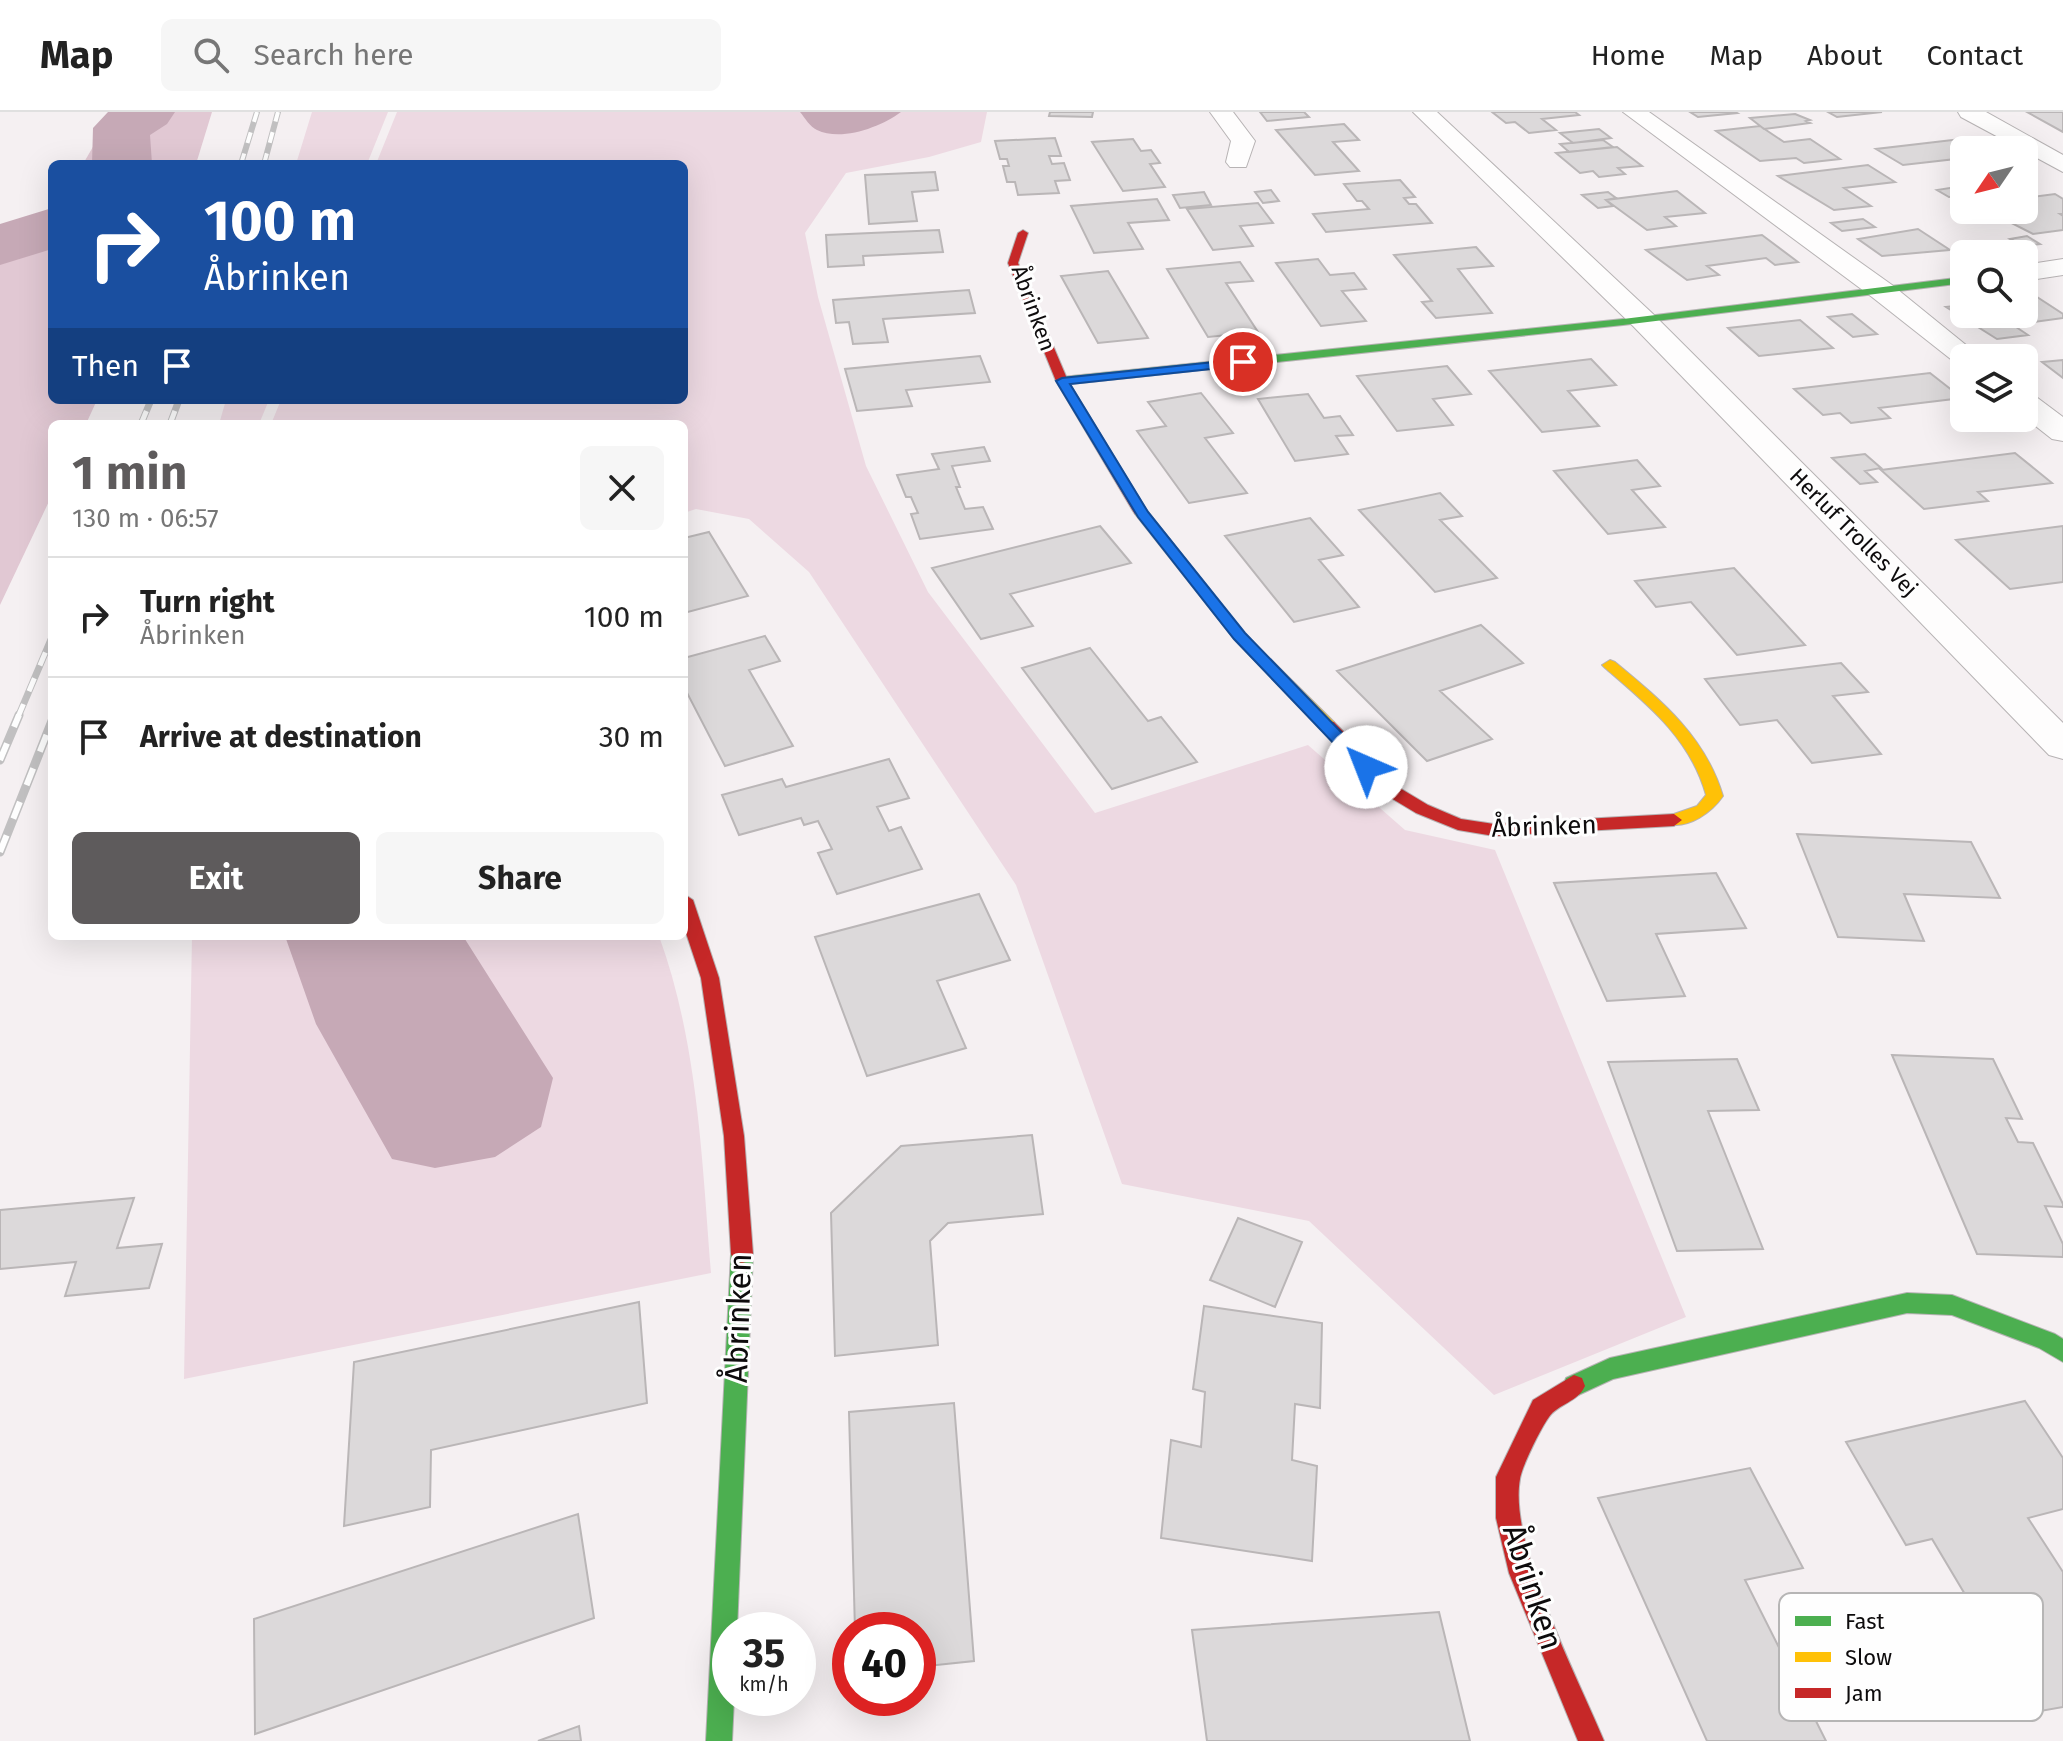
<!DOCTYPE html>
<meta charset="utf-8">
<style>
:root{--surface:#fff;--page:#f6f6f6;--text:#222;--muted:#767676;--line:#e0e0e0;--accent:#5e5b5c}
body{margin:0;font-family:"Fira Sans",sans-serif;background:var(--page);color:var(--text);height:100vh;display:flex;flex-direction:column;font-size:30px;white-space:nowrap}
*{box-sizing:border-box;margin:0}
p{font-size:26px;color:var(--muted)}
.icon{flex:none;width:44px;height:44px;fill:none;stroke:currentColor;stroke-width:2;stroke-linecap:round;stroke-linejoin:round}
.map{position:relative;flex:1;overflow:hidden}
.panel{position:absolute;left:48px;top:308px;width:640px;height:520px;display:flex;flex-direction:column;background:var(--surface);border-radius:12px;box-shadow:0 8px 32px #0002}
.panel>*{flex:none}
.banner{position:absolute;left:48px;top:48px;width:640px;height:244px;border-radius:12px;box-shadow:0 8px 32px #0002;background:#1a4fa0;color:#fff;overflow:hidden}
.needle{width:52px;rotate:235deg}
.tools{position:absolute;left:1950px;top:24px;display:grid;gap:16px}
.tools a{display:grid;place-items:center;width:88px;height:88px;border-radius:12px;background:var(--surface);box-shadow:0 8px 32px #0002;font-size:40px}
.speed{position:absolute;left:712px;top:1500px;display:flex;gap:16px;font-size:40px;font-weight:700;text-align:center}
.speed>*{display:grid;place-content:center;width:104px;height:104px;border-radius:50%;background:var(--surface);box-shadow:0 8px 32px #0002;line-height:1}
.speed small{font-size:20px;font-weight:400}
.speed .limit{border:12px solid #d22;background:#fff;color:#111}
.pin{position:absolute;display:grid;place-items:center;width:68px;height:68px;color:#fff;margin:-34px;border:4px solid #fff;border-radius:50%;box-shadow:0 2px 8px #0007}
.me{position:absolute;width:88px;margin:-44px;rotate:316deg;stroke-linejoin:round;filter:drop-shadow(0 0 6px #0008)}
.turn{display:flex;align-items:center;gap:28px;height:168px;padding:0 24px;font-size:36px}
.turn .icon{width:104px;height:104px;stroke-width:2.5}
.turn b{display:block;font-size:56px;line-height:68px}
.then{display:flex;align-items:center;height:76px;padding:0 24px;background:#0003;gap:16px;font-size:30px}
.round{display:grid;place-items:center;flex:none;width:84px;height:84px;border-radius:12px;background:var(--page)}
.head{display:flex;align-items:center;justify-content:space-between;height:136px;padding:0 24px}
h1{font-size:48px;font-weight:700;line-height:60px;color:var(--accent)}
.button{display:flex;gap:16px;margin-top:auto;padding:16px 24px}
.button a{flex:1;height:92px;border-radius:12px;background:var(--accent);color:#fff;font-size:32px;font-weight:700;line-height:92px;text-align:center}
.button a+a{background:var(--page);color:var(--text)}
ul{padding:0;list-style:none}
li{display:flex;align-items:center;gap:24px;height:120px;padding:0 24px;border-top:2px solid var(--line)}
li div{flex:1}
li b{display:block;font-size:30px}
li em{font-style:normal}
header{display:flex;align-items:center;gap:48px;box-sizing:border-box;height:112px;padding:0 40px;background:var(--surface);border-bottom:2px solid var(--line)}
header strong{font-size:38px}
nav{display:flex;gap:44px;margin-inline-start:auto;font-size:28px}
.search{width:560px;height:72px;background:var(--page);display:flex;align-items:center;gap:20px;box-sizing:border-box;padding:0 28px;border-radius:12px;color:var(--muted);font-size:30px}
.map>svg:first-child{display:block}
.green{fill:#edd9e2}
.forest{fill:#e1c8d3}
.water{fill:#c6a9b6}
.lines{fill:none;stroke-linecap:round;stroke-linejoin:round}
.river{fill:#c6a9b6;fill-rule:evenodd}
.building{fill:#dcd9da;stroke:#bab6b7;stroke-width:2}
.street-casing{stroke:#b7b3b4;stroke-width:2}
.fast-casing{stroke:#b7b3b4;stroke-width:2}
.slow-casing{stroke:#b7b3b4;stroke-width:2}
.jam-casing{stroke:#b7b3b4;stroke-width:2}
.street{fill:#fefdfd;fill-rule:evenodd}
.fast{fill:#4caf50;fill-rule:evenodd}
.slow{fill:#ffc107;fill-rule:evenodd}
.jam{fill:#c62828;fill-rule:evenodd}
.rail-far2-casing{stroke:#c1c0c1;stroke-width:6}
.rail-far1-casing{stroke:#c1c0c1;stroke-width:7}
.rail-casing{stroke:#c1c0c1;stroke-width:9}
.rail-far2{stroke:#fefefe;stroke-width:4;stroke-dasharray:11;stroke-linecap:butt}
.rail-far1{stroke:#fefefe;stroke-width:5;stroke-dasharray:14;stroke-linecap:butt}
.rail{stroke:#fefefe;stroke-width:6;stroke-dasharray:18;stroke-linecap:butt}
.route{fill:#1a73e8;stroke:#114b97;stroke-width:2}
.labels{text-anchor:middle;stroke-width:6;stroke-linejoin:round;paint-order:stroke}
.far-street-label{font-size:22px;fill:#0d0b0c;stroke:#fefefe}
.street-label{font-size:26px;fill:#0d0b0c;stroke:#fefefe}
.near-street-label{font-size:32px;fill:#0d0b0c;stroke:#fefefe}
.key{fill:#fefefe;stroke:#b6b5b5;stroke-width:2}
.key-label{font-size:22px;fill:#0d0b0c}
</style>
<header>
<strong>Map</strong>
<div class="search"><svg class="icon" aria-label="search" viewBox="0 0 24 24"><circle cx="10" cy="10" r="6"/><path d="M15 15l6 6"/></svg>Search here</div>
<nav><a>Home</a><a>Map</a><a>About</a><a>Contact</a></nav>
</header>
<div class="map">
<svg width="2063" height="1629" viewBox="0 0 2063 1629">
<rect width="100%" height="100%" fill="#f5f0f2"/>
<path class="green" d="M 312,0 L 388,0 L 367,52 L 296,52 Z
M 397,0 L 987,0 L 981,30 L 929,45 L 846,61 L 805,121 L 818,185 L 866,354 L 928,480 L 1095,701 L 1308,633 L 1405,718 L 1495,738 L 1686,1205 L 1494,1283 L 1309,1109 L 1122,1072 L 1016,773 L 809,460 L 749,407 L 696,397 L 684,401 L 684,312 L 271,312 L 281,288 L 684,288 L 684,52 L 376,52 Z
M 226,288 L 269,288 L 259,312 L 219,312 Z
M 192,824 L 659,824 C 698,931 702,1048 711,1161 L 184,1267 Z"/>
<path class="forest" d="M 153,0 L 212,0 L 196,52 L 83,52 L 101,21 Z
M 52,105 L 52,288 L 97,288 L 86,312 L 52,312 L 52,383 L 0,493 L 0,138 L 44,119 Z"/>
<path class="water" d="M 800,0 L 901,0 C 881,15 841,30 817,18 C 810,15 805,6 800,0 Z
M 285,824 L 463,824 L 553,966 L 541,1015 L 495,1045 L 435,1056 L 392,1047 L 316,912 Z"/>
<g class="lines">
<path class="river" d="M 108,0 L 175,0 L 167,12 L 150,23 L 152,52 L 92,52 L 93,16 Z
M 52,96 L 52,137 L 0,153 L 0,112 Z"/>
</g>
<path class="building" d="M 1050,0 L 1093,0 L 1092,5 L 1049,4 Z
M 1260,0 L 1304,0 L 1309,5 L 1267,9 Z
M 1492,0 L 1575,0 L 1579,3 L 1542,7 L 1556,18 L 1529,21 L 1515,10 L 1506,11 Z
M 1690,0 L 1735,0 L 1737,1 L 1698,5 Z
M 1828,0 L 1882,0 L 1837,5 Z
M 2027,0 L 2063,0 L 2063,20 Z
M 1795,2 L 1810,8 L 1806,9 L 1810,11 L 1764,17 L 1750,6 Z
M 1344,12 L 1359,28 L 1333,30 L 1359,59 L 1315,63 L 1276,18 Z
M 1760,14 L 1784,30 L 1810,27 L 1840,47 L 1804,51 L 1796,46 L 1760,49 L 1716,19 Z
M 1599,17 L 1611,26 L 1573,31 L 1560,21 Z
M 1055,26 L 1061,44 L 1049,44 L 1052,52 L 1064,51 L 1070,68 L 1055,69 L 1059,81 L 1018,83 L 1015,70 L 1007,70 L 1003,54 L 1009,54 L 1007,47 L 1000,47 L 995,29 Z
M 1133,27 L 1141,39 L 1151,38 L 1160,51 L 1150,52 L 1165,75 L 1123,79 L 1092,30 Z
M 1961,27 L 1981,38 L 1964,38 L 1964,46 L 1903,53 L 1876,37 Z
M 1603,28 L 1613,35 L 1569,40 L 1560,32 Z
M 1617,35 L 1642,54 L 1618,56 L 1625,62 L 1599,65 L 1593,59 L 1580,61 L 1556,41 Z
M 1868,53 L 1895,70 L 1844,76 L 1871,94 L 1834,98 L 1778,64 Z
M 935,60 L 938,78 L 912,80 L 917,109 L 869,112 L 865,63 Z
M 1400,68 L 1415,85 L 1404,86 L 1409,92 L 1416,92 L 1432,111 L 1326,120 L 1313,102 L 1369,97 L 1362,89 L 1357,89 L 1344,72 Z
M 1956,75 L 1964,84 L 1949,85 L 1937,78 Z
M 1271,78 L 1279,89 L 1263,91 L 1255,80 Z
M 1677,79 L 1705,101 L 1665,105 L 1676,114 L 1647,118 L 1606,88 Z
M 1204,80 L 1211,93 L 1180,96 L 1173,83 Z
M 1608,80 L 1616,86 L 1606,88 L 1613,94 L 1598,96 L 1582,83 Z
M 2055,82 L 2063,87 L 2063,102 L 2060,102 L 2063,104 L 2063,118 L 2033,122 L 1986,98 L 2024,98 L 2024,86 Z
M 1157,87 L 1169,108 L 1128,111 L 1143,137 L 1094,141 L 1071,94 Z
M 1258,91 L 1273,111 L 1240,114 L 1253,134 L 1213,138 L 1187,97 Z
M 1863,107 L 1875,115 L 1842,119 L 1831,111 Z
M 1918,117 L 1950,138 L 1882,144 L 1858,127 Z
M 939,118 L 943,140 L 863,144 L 864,153 L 828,155 L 826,123 Z
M 1762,123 L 1798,150 L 1775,153 L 1766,146 L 1707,154 L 1719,163 L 1687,168 L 1646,138 Z
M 2027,124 L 2040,132 L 2023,134 L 2010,127 Z
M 1476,135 L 1493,154 L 1458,157 L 1492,201 L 1436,206 L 1422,190 L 1432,189 L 1394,143 Z
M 1318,147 L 1330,163 L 1354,161 L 1366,177 L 1342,179 L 1366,209 L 1321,214 L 1276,151 Z
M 1240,150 L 1253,169 L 1226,171 L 1258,220 L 1208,225 L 1167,157 Z
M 1108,159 L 1148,226 L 1098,231 L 1061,164 Z
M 969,178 L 975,201 L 883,207 L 888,230 L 853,232 L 849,210 L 836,211 L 833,188 Z
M 2034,183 L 2063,202 L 2063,206 L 2013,213 L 2028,223 L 1997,227 L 1946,195 L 1964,193 L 1964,202 L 2024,202 L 2024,184 Z
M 1852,202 L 1877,222 L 1853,225 L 1828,205 Z
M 1800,208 L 1833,236 L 1759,244 L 1728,216 Z
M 980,244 L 990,270 L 906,278 L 912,294 L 857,299 L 845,257 Z
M 1591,247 L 1616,273 L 1568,279 L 1599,314 L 1542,320 L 1489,259 Z
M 2063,248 L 2063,266 L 2042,250 Z
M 1447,254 L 1471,282 L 1433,287 L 1453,313 L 1397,319 L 1357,264 Z
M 1930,261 L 1962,286 L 1879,296 L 1890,306 L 1851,311 L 1840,301 L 1823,303 L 1794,277 Z
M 1201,281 L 1233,321 L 1205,326 L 1247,381 L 1189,391 L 1137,319 L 1166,314 L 1148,290 Z
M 1308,282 L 1324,306 L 1340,304 L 1353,323 L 1336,324 L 1348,342 L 1295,349 L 1258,287 Z
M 984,335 L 990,349 L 952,354 L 960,375 L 956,375 L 965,397 L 983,395 L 993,417 L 920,427 L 911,402 L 918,401 L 911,385 L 906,385 L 897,363 L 939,357 L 932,342 Z
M 2015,341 L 2052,371 L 1978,380 L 1988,389 L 1924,397 L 1881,358 Z
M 1865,342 L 1881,356 L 1865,359 L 1877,370 L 1860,372 L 1832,346 Z
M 1637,348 L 1660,374 L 1632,378 L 1665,415 L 1608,422 L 1554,359 Z
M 1440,381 L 1462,404 L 1440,408 L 1497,466 L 1435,480 L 1359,398 Z
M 1310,406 L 1343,443 L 1319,448 L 1359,495 L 1294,510 L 1225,424 Z
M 1100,414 L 1131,451 L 1010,482 L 1033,514 L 981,527 L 932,456 Z
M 2063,414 L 2063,470 L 2010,477 L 1956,428 Z
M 709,420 L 748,484 L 684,501 L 684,426 Z
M 1734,456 L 1805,533 L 1737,543 L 1691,490 L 1656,495 L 1635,469 Z
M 1481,513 L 1523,551 L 1440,579 L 1492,627 L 1427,649 L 1337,559 Z
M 765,524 L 780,549 L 749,558 L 793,634 L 725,654 L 684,575 L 684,546 Z
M 1090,536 L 1148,609 L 1161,605 L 1197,650 L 1112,677 L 1022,556 Z
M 1841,551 L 1868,580 L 1833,584 L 1881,642 L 1812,651 L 1777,608 L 1740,613 L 1705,567 Z
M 889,647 L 909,686 L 877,695 L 889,719 L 901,715 L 922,757 L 837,782 L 818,741 L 832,737 L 818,709 L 804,713 L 801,706 L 739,723 L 722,683 L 782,667 L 786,675 Z
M 1797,722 L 1971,730 L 2000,786 L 1904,782 L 1924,829 L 1838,825 Z
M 1716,761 L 1746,816 L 1656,822 L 1685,884 L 1607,889 L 1554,771 Z
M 979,782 L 1010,848 L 937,869 L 966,936 L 867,964 L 815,825 Z
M 1892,943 L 1993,947 L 2022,1007 L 2006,1006 L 2018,1030 L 2033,1031 L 2063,1092 L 2063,1095 L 2045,1094 L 2063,1132 L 2063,1145 L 1977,1142 Z
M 1737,947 L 1759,998 L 1708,999 L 1763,1137 L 1677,1139 L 1608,950 Z
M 1032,1023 L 1043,1102 L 948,1111 L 930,1129 L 938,1233 L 835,1244 L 831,1101 L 901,1034 Z
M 134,1086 L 117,1136 L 162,1132 L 149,1176 L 65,1184 L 76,1150 L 0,1157 L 0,1098 Z
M 1238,1106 L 1302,1130 L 1275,1195 L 1210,1168 Z
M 639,1190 L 647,1291 L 431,1338 L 430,1395 L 344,1414 L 354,1250 Z
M 1204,1194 L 1322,1211 L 1320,1296 L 1295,1292 L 1292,1348 L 1317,1354 L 1312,1449 L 1161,1426 L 1171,1328 L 1201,1335 L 1205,1280 L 1193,1277 Z
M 2025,1289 L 2063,1346 L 2063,1397 L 2028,1406 L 2063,1460 L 2063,1595 L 2035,1600 L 1932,1427 L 1906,1433 L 1846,1330 Z
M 954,1291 L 974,1549 L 918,1555 L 918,1518 L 855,1518 L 849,1300 Z
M 1750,1356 L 1803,1456 L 1745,1468 L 1826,1629 L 1707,1629 L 1598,1386 Z
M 578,1402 L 594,1506 L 255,1622 L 254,1507 Z
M 1439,1500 L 1470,1629 L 1207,1629 L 1192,1518 Z
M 579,1614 L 581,1629 L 538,1629 Z"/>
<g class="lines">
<g class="street-casing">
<path id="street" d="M 1210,0 L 1233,0 L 1255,29 L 1246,55 L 1230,55 L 1226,50 L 1231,29 Z
M 1413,0 L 1437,0 L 1653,202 L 2063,611 L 2063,647 L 2049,643 L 1633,214 Z
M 1623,0 L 1649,0 L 1892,173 L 1982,246 L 1964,246 L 1964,254 L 1957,252 L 1872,185 Z
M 1958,0 L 1986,0 L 2063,43 L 2063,60 L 1961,5 Z
M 2063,147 L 2063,163 L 2024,169 L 2024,153 Z
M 2024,281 L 2035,284 L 2063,305 L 2063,329 L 2052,327 L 2024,305 Z"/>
</g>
<g class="fast-casing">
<path id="fast" d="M 1964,165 L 1964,171 L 1623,213 L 1062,273 L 1056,269 L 1062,265 L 1623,207 Z
M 742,1133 L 750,1135 L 753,1142 L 737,1518 L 730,1518 L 730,1586 L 734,1586 L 732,1629 L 706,1629 L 731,1142 L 734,1135 Z
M 1907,1181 L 1952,1183 L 2055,1222 L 2063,1227 L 2063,1250 L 2039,1236 L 1952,1203 L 1907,1201 L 1613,1267 L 1574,1285 L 1566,1282 L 1563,1274 L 1566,1266 L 1610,1246 Z"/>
</g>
<g class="slow-casing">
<path id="slow" d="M 1140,395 L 1145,396 L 1244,521 L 1334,610 L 1336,614 L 1334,618 L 1322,618 L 1234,527 L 1135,402 L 1135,396 Z
M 1610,548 L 1615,550 C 1662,589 1705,624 1723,684 C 1712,700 1689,717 1668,712 L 1666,708 L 1668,704 L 1697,694 L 1706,683 C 1690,626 1648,593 1605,556 L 1602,553 Z"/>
</g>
<g class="jam-casing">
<path id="jam" d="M 1023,118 L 1028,121 L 1018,151 L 1068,269 L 1147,399 L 1145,402 L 1135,402 L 1133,399 L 1056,269 L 1008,151 L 1018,121 Z
M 1328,609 L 1334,610 L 1398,675 L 1428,693 L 1461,707 L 1494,712 L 1674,702 L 1682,708 L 1674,714 L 1494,724 L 1458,718 L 1416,701 L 1386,683 L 1322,618 L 1320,614 L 1322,610 Z
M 684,782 L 693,788 L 719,866 L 744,1024 L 753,1142 L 750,1149 L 742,1151 L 734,1149 L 731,1142 L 724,1024 L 701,866 L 684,815 Z
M 1574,1263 L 1582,1266 L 1585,1274 C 1578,1290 1558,1292 1549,1305 C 1541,1316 1522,1354 1520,1367 C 1508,1432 1578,1566 1604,1629 L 1578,1629 L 1509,1461 L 1496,1406 L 1496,1365 L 1533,1288 Z"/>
</g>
<use href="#street" class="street"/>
<use href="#fast" class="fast"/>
<use href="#slow" class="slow"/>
<use href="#jam" class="jam"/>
<g class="rail-far2-casing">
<path id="rail-far2" d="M 241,52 L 257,0
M 264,52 L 278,0"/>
</g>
<g class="rail-far1-casing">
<path id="rail-far1" d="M 141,312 L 151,288
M 170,312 L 179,288
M 18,605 L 52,525"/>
</g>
<g class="rail-casing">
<path id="rail" d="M 0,648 L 19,603
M 0,740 L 52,609"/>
</g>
<use href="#rail-far2" class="rail-far2"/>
<use href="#rail-far1" class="rail-far1"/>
<use href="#rail" class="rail"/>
</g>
<path class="route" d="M 1243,247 L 1249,250 L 1248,253 L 1070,272 L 1148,400 L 1245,521 L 1372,652 L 1374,655 L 1372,659 L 1360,659 L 1234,527 L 1138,405 L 1056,269 L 1062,266 Z"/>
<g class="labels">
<g class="far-street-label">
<text transform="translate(1034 196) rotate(70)" y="8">Åbrinken</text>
<text transform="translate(1854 420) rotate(45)" y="8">Herluf Trolles Vej</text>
</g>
<g class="street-label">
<text transform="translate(1544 714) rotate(-2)" y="9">Åbrinken</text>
</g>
<g class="near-street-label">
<text transform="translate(738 1206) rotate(-88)" y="11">Åbrinken</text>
<text transform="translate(1533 1475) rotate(72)" y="11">Åbrinken</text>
</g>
</g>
<rect x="1779" y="1481" width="264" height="128" rx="12" class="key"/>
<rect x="1795" y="1504" width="36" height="10" fill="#4caf50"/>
<rect x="1795" y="1540" width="36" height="10" fill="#ffc107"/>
<rect x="1795" y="1576" width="36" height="10" fill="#c62828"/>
<g class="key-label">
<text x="1845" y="1517">Fast</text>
<text x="1845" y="1553">Slow</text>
<text x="1845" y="1589">Jam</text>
</g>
</svg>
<div class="tools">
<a><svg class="needle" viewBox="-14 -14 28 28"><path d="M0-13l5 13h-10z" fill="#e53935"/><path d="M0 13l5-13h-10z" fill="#767676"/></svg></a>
<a><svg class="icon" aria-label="search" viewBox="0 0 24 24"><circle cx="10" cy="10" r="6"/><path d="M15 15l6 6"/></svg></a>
<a><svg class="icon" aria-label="layers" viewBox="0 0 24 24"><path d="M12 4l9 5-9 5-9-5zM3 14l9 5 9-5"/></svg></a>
</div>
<div class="speed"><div>35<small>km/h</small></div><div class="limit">40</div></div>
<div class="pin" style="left:1243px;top:250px;background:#d93025"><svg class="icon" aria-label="arrive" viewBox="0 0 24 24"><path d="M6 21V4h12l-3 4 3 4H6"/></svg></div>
<svg class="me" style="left:1366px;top:655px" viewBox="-20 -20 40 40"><circle r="19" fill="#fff"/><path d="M0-13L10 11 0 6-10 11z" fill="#1a73e8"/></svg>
<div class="banner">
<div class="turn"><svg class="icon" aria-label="right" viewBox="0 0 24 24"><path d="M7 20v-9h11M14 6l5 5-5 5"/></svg><div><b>100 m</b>Åbrinken</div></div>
<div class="then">Then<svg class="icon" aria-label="arrive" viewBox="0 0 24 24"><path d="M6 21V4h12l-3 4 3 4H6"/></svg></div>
</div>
<section class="panel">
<div class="head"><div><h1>1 min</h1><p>130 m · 06:57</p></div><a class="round"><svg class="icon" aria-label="close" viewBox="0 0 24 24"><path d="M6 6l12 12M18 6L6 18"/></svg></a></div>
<ul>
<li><svg class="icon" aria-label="right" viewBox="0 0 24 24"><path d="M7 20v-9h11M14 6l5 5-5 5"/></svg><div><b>Turn right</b><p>Åbrinken</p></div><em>100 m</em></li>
<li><svg class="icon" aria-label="arrive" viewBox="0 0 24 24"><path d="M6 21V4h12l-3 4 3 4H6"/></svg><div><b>Arrive at destination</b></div><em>30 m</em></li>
</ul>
<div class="button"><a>Exit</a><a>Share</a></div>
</section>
</div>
